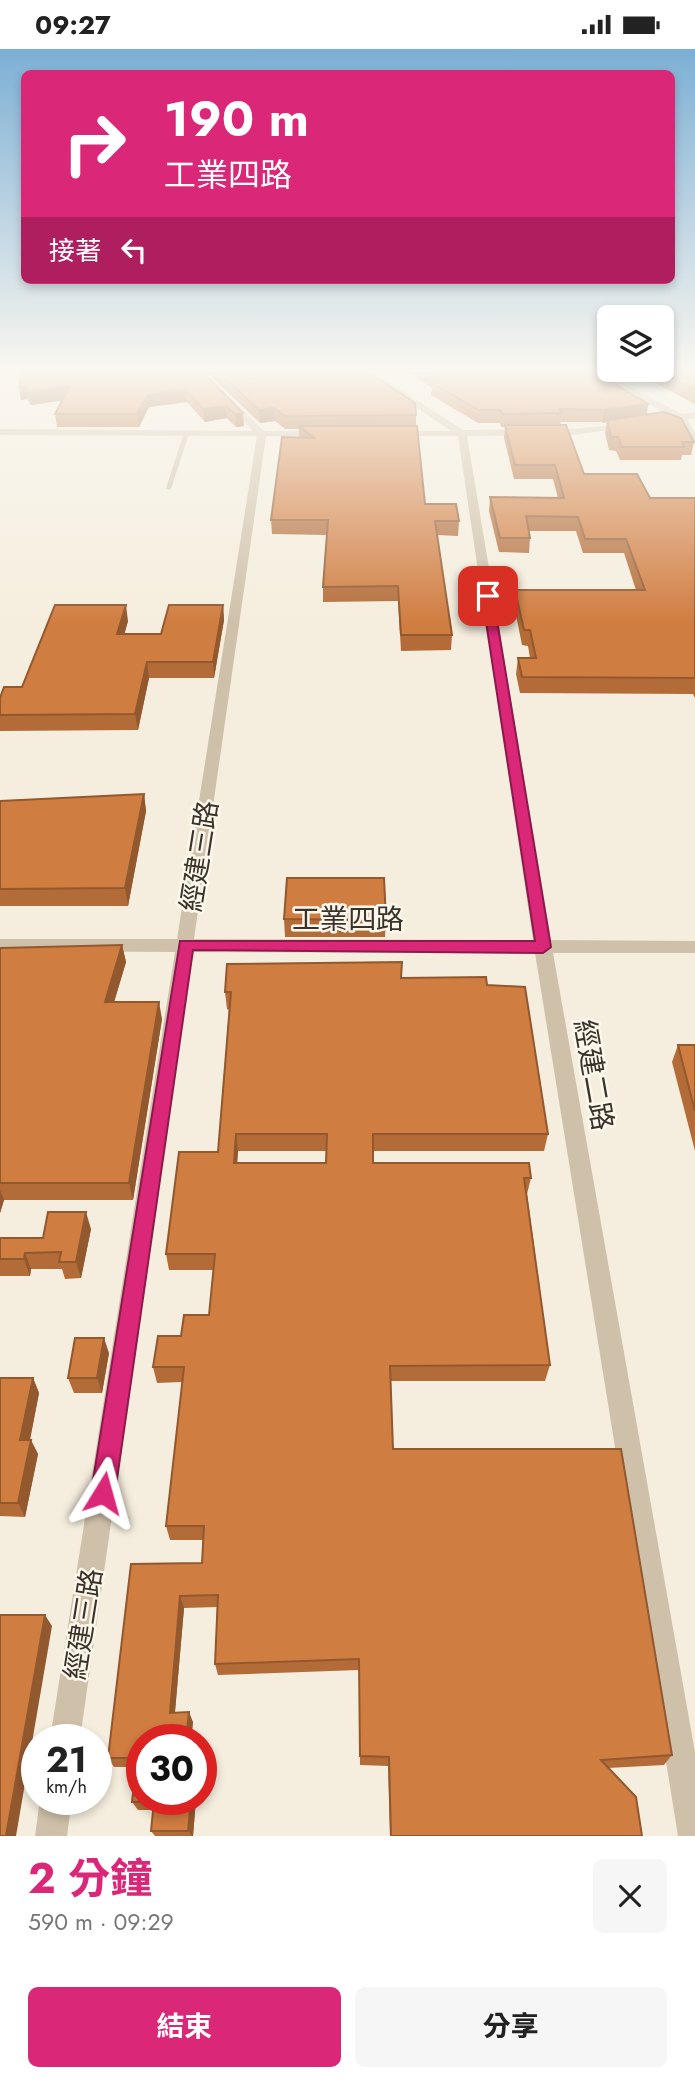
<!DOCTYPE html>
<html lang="zh-TW">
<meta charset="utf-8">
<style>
:root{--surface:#fff;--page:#f6f6f6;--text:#222;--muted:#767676;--accent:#db2777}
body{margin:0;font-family:Jost,"Noto Sans TC",sans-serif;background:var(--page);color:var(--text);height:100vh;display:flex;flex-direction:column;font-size:26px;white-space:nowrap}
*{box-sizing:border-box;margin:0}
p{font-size:23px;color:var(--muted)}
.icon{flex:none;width:38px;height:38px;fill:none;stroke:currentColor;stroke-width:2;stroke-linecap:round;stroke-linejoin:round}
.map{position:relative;height:1787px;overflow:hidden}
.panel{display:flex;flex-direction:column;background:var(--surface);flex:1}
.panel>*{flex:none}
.hud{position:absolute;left:21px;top:21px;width:654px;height:214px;border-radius:10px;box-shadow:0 4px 10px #0003;background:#db2777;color:#fff;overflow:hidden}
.fabs{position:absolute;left:597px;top:256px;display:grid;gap:14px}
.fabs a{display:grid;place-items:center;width:77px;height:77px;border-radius:10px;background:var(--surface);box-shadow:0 4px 10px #0003;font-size:35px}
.speed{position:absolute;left:21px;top:1675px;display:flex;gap:14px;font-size:35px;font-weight:700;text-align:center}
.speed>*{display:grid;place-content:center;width:91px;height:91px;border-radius:50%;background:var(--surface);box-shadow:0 4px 10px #0003;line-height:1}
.speed small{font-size:18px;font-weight:400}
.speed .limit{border:10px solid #d22;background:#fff;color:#111}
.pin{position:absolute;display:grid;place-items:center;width:60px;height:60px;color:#fff;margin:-30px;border-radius:14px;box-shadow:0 4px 10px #0006}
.me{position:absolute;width:77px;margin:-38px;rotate:8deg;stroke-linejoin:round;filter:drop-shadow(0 0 5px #0008)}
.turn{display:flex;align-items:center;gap:24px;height:147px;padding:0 28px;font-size:32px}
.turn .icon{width:91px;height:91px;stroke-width:2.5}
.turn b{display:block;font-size:49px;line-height:60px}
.then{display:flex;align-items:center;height:66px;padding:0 28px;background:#0003;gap:14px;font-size:26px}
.round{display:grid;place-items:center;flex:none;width:74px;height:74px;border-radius:10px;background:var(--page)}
.overview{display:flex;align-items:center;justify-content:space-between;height:119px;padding:0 28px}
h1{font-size:42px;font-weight:700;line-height:52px;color:var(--accent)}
.button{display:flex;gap:14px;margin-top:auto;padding:14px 28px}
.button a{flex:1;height:80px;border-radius:10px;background:var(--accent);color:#fff;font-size:28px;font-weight:700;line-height:80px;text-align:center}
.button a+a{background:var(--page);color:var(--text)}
.status{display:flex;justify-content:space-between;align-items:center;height:49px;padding:0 35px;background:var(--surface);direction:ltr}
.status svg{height:19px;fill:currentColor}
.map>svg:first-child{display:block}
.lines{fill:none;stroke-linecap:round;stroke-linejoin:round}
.lane{stroke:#cfc1a9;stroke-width:5}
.street{fill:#cfc1a9;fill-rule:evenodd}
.wall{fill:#b36c38;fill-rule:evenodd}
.shaded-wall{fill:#92582e}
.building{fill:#d07d41;stroke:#92582e;stroke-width:2;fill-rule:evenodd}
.route{fill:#db2777;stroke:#8e194d;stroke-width:2}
.labels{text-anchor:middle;stroke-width:5;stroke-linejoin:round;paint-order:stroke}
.street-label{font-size:28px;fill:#3b3229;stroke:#fcf7ec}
</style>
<div class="status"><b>09:27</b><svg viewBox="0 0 49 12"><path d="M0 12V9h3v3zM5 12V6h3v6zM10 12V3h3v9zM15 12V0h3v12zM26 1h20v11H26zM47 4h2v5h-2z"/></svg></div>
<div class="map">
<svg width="695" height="1787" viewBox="0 0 695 1787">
<rect width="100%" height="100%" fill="#f5eede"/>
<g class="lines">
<path class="lane" d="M 169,438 L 186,386"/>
<path class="street" d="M 194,323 L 203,323 L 264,382 L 322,382 L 327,385 L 322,388 L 266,387 L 194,890 L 533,891 L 458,387 L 392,387 L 390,385 L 395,382 L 451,382 L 364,323 L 374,323 L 463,381 L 574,380 L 630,374 L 635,377 L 574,386 L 467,387 L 551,891 L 695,892 L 695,904 L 553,904 L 695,1703 L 695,1787 L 678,1787 L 535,904 L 193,903 L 80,1690 L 50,1690 L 175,903 L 0,902 L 0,890 L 177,890 L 257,387 L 0,386 L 0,380 L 253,382 Z
M 592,323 L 603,323 L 682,365 L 695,363 L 695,369 L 687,370 L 695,384 L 695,395 L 692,394 L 679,371 L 654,374 L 654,370 L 671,367 Z
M 40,1750 L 72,1750 L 67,1787 L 35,1787 Z"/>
</g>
<path class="wall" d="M 203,323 L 244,377 L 236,378 L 227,369 L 205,373 L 187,353 L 149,358 L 139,378 L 57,378 L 55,365 L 62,351 L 31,356 L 27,350 L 21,351 L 19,338 Z
M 206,323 L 369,323 L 416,366 L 416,377 L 425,455 L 459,472 L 458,487 L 437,486 L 452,586 L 451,601 L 401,602 L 398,552 L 323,553 L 323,538 L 327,486 L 272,485 L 271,471 L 299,389 L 299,380 L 285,380 L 275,372 L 260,374 Z
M 409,323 L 595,323 L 648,355 L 647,366 L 694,393 L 691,406 L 682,406 L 681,411 L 620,411 L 616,402 L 609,401 L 605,384 L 607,373 L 561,373 L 560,376 L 584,425 L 650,449 L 695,449 L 695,649 L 693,645 L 520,644 L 516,625 L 518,609 L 530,609 L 528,597 L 522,596 L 514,556 L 515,541 L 636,541 L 624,504 L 583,504 L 576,482 L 529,482 L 530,489 L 529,504 L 499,503 L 489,462 L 490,448 L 558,449 L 553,430 L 514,430 L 504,389 L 505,378 L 501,378 L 500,374 L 478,374 L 431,346 L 432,339 Z
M 634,323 L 695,323 L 695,355 Z
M 223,556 L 224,571 L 214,629 L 149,629 L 138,681 L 0,682 L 0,649 L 22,638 L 128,572 L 124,585 L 161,585 Z
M 144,745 L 146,762 L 128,857 L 0,857 L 0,752 Z
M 284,870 L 386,871 L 385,888 L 285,888 Z
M 122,896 L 126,913 L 114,953 L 162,970 L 133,1151 L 4,1151 L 0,1164 L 0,899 Z
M 401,929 L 487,936 L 548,1085 L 544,1102 L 373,1102 L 373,1114 L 531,1129 L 527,1145 L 550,1316 L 545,1332 L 391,1332 L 393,1400 L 672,1706 L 664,1716 L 608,1719 L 642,1787 L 390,1787 L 388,1717 L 360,1716 L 359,1621 L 218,1626 L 215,1615 L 217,1558 L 184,1559 L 175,1663 L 193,1673 L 191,1690 L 142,1690 L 142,1750 L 196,1750 L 193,1787 L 155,1787 L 151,1782 L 153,1761 L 138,1761 L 132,1753 L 136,1718 L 114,1718 L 108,1709 L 131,1515 L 202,1514 L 203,1491 L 170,1491 L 166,1477 L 182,1333 L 157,1334 L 153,1318 L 181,1287 L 209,1266 L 213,1221 L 169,1221 L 166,1205 L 218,1103 L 229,961 L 227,960 L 225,943 ZM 238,1102 L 326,1102 L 326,1114 L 237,1114 Z
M 678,996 L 695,996 L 695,1102 L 672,1013 Z
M 91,1180 L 81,1229 L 65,1230 L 62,1220 L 31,1220 L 30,1227 L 0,1227 L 0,1189 L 43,1189 Z
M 109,1304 L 102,1344 L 74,1344 L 68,1329 Z
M 0,1329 L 33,1329 L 39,1344 L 30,1391 L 38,1405 L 25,1468 L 0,1467 Z"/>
<path class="shaded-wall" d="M 70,337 L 72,350 L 31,356 L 29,343 Z
M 19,338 L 24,338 L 27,350 L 21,351 Z
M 185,340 L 187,353 L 149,358 L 139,378 L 137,365 L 148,346 Z
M 648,355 L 646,368 L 602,374 L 604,361 Z
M 226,357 L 227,369 L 205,373 L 203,360 Z
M 274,359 L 275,372 L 260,374 L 259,361 Z
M 243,364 L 244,377 L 236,378 L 235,365 Z
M 126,556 L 128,572 L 120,601 L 117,585 Z
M 223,556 L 224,571 L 214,629 L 213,613 Z
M 147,613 L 149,629 L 138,681 L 135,665 Z
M 144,745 L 146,762 L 128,857 L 125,839 Z
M 122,896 L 126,913 L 109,970 L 105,953 Z
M 159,953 L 162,970 L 133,1151 L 129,1134 Z
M 236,1085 L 238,1102 L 236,1131 L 234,1114 Z
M 0,1141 L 4,1151 L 0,1164 Z
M 86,1163 L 91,1180 L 81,1229 L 76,1213 Z
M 25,1204 L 31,1220 L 30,1227 L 24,1210 Z
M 104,1289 L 109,1304 L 102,1344 L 97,1329 Z
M 33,1329 L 39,1344 L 27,1405 L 20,1391 Z
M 31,1391 L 38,1405 L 25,1468 L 18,1454 Z
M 180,1547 L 184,1559 L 174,1674 L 170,1664 Z
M 45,1566 L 52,1577 L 16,1787 L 6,1787 Z
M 189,1663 L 193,1673 L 191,1690 L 186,1690 Z
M 191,1750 L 196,1750 L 193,1787 L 192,1787 L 188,1782 Z"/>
<path class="building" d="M 21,323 L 203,323 L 243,364 L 235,365 L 226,357 L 203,360 L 185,340 L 148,346 L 137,365 L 55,365 L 70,337 L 29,343 L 24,338 L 19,338 Z
M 218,323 L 369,323 L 415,354 L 416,366 L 285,367 L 274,359 L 259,361 Z
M 428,323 L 595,323 L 648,355 L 604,361 L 560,360 L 562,364 L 502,365 L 501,361 L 479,361 L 432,334 L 441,332 Z
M 660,323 L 695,323 L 695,341 Z
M 664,363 L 681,369 L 694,393 L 682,393 L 684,398 L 622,398 L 618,388 L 611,388 L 607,371 Z
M 505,376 L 566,376 L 584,425 L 637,425 L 650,449 L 695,449 L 695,629 L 522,628 L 518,609 L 536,609 L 530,581 L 524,581 L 515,541 L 645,541 L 626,490 L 585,490 L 578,468 L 526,467 L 530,489 L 500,489 L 490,448 L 564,449 L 555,416 L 515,416 Z
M 299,377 L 417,377 L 425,455 L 456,455 L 459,472 L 435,472 L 452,586 L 401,586 L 398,537 L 323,538 L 328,471 L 271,471 L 282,388 L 314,389 Z
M 55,556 L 126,556 L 117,585 L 161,585 L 169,556 L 223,556 L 213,613 L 147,613 L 135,665 L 0,666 L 0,649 L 4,638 L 22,638 Z
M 144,745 L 125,839 L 0,840 L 0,752 Z
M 287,829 L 384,829 L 386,871 L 284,870 Z
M 122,896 L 105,953 L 159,953 L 129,1134 L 0,1134 L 0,899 Z
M 402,913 L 401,929 L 486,928 L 487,936 L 525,938 L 548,1085 L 373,1085 L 373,1114 L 529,1114 L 531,1129 L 524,1129 L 550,1316 L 390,1317 L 393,1400 L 621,1400 L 672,1706 L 601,1711 L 636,1748 L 642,1787 L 391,1787 L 389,1708 L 360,1707 L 359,1610 L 215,1615 L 218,1546 L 180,1547 L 170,1664 L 189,1663 L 186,1690 L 142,1690 L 142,1750 L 191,1750 L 188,1782 L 151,1782 L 154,1752 L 132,1753 L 137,1709 L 108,1709 L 131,1515 L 202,1514 L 204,1477 L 166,1477 L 184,1318 L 153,1318 L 158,1287 L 181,1287 L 184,1266 L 209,1266 L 215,1205 L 166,1205 L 179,1103 L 218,1103 L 231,943 L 225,943 L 227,915 ZM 236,1085 L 327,1085 L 326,1114 L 234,1114 Z
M 678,996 L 695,996 L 695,1062 Z
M 48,1163 L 86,1163 L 76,1213 L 59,1213 L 61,1203 L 25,1204 L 24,1210 L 0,1210 L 0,1189 L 43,1189 Z
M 75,1289 L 104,1289 L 97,1329 L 68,1329 Z
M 0,1329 L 33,1329 L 20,1391 L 31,1391 L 18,1454 L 0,1454 Z
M 0,1566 L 45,1566 L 6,1787 L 0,1787 Z"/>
<linearGradient id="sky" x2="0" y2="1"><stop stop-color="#7cafd4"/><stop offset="0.56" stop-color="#faf7f0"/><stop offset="1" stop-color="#faf7f0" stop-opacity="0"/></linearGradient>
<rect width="695" height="574" fill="url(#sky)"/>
<path class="route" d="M 488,543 L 493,547 L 551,898 L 543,904 L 193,901 L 115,1444 L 111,1452 L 103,1456 L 94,1452 L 91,1444 L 180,892 L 535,892 L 482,547 Z"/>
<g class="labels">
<g class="street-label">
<text transform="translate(199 807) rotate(-81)" y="10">經建三路</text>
<text x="348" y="880">工業四路</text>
<text transform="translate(594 1026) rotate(80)" y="10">經建二路</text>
<text transform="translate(83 1575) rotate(-81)" y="10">經建三路</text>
</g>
</g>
</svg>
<div class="fabs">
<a><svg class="icon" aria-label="layers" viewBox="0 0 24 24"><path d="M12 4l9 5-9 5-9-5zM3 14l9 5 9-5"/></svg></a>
</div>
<div class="speed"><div>21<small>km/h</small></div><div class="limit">30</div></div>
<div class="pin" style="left:488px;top:547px;background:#d93025"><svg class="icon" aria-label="arrive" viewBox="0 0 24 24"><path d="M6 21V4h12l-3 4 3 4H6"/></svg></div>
<svg class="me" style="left:103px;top:1444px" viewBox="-20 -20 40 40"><path d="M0-17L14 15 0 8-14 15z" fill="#db2777" stroke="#fff" stroke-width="4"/></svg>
<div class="hud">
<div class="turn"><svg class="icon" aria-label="right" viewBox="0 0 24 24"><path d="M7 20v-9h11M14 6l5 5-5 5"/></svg><div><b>190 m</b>工業四路</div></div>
<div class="then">接著<svg class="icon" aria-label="left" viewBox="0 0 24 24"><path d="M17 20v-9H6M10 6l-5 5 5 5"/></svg></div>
</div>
</div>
<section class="panel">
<div class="overview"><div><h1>2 分鐘</h1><p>590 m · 09:29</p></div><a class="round"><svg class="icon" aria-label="close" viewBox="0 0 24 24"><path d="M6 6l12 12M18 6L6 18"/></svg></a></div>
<div class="button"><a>結束</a><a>分享</a></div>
</section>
